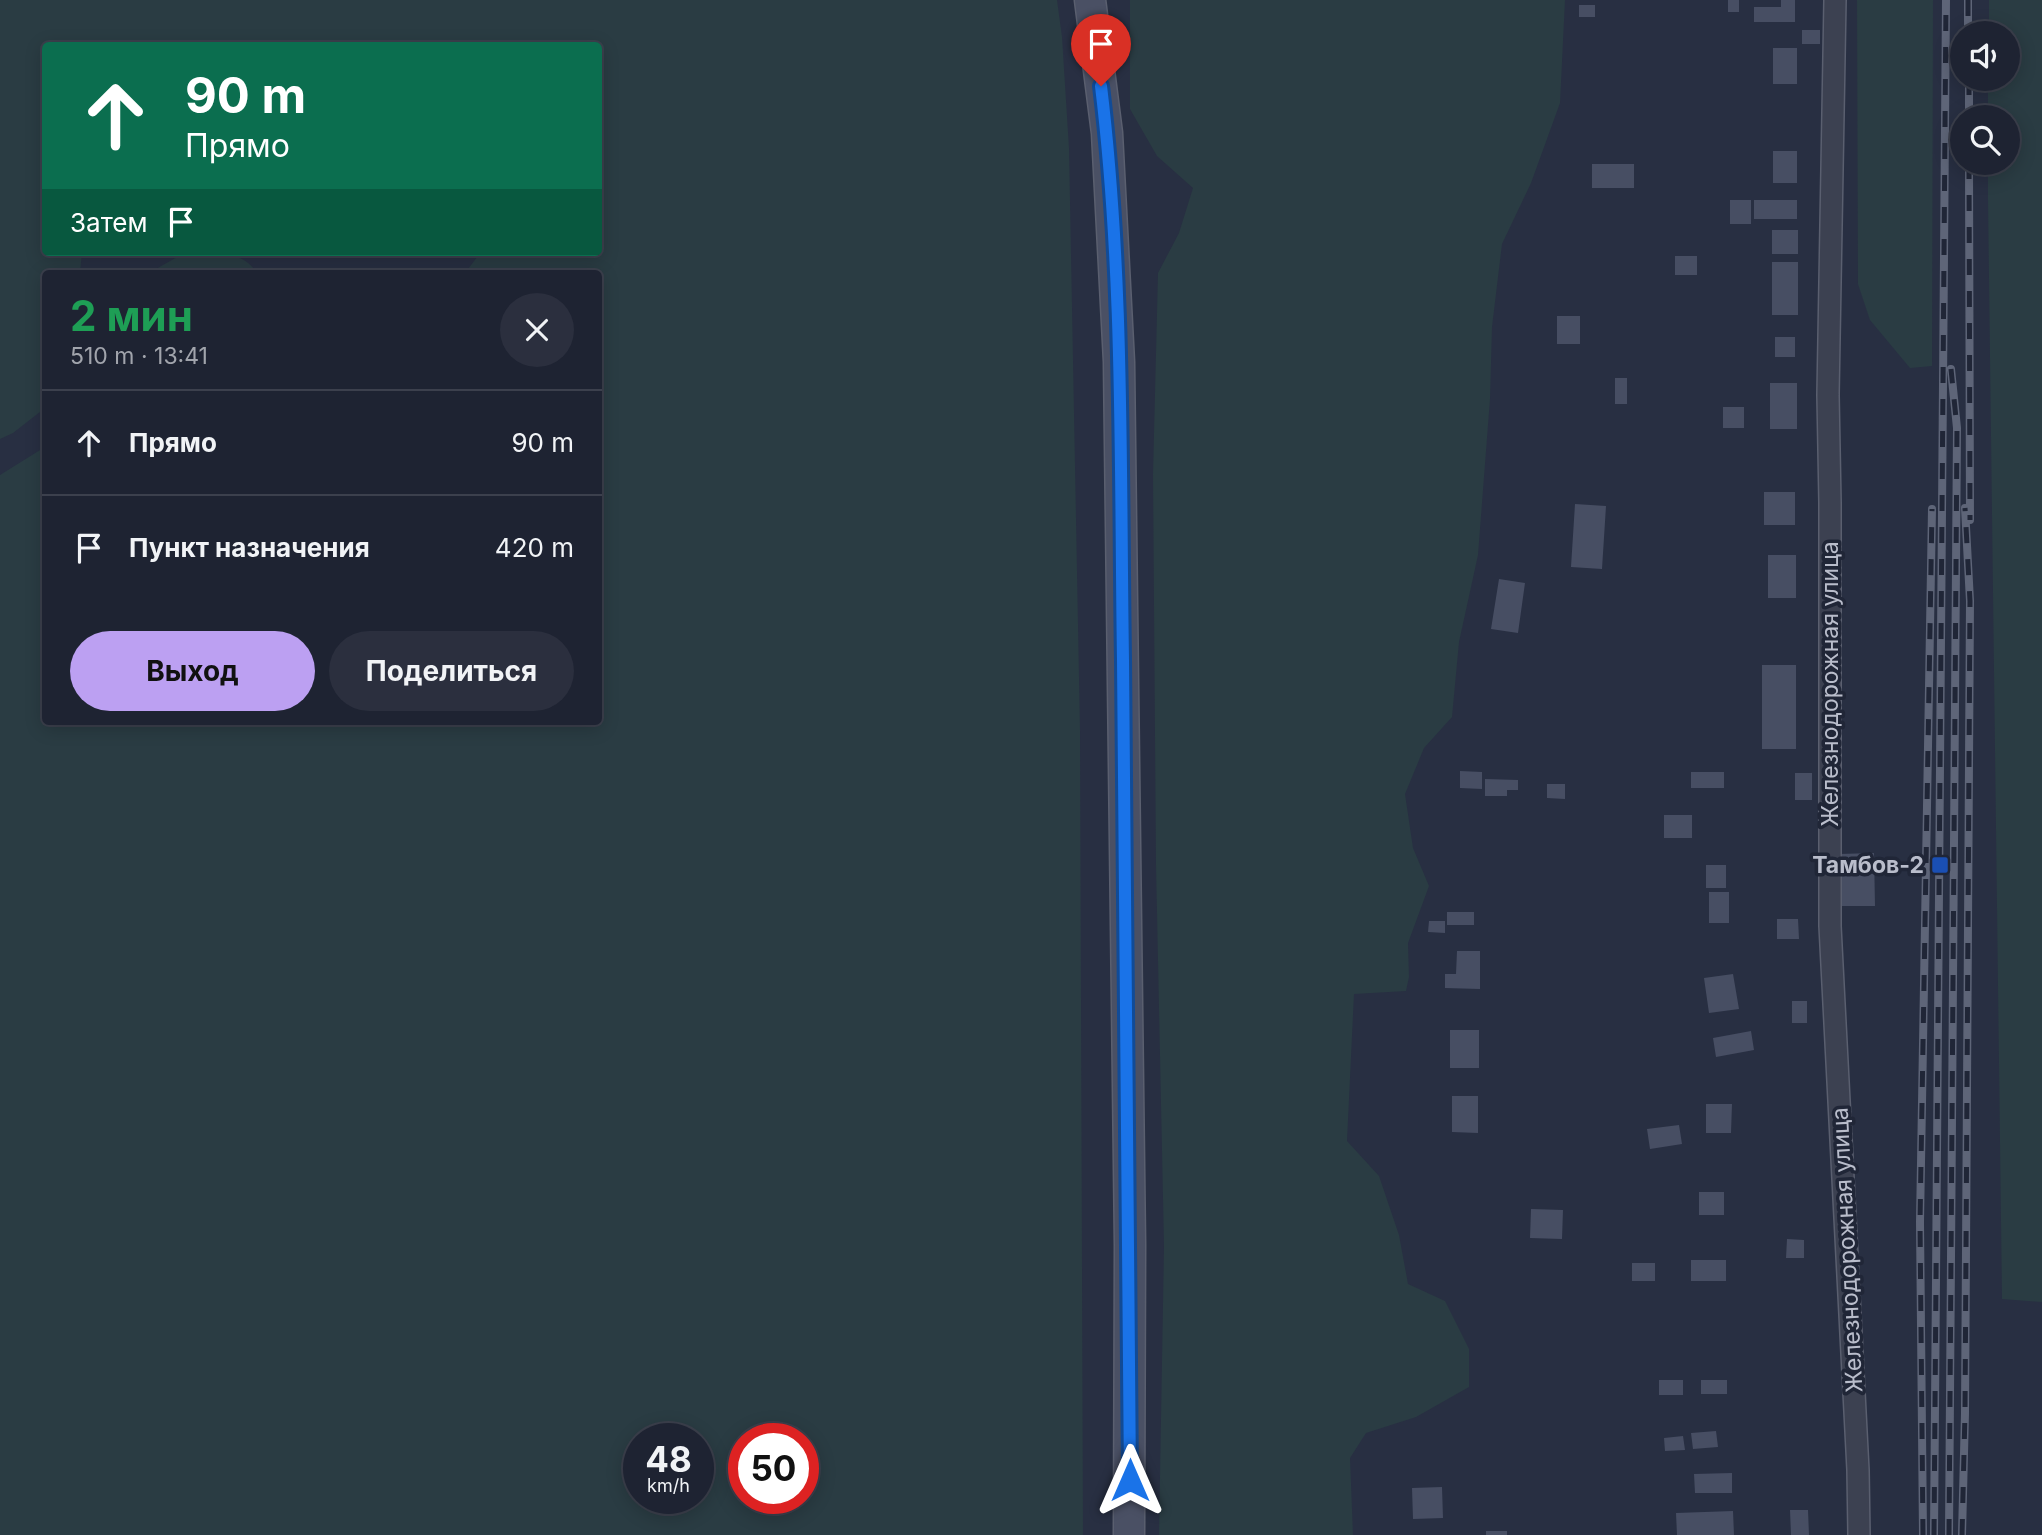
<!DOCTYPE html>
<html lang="ru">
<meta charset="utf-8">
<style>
:root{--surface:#1e2332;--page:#2b2f3e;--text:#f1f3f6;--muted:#a1a4ac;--line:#3c404d;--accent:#bca0f2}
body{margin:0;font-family:Inter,sans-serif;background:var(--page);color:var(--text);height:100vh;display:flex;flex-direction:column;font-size:26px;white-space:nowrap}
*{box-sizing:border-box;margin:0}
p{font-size:23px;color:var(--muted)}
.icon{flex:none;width:38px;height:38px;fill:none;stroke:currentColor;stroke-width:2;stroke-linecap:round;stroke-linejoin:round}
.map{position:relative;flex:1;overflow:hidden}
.side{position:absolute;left:42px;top:270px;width:560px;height:455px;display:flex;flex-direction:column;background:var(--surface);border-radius:7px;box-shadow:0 4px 18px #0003,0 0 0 2px var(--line)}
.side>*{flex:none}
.top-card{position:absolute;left:42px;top:42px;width:560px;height:214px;border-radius:7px;box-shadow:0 4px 18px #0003,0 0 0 2px var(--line);background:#0b6e4f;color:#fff;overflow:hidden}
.controls{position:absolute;left:1950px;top:21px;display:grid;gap:14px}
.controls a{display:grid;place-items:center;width:70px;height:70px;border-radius:50%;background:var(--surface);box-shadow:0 4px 18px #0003,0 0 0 2px var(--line);font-size:35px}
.speed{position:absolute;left:623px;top:1423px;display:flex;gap:14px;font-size:35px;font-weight:700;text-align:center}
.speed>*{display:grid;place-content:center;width:91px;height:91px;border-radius:50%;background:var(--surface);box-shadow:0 4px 18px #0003,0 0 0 2px var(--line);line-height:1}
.speed small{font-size:18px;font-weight:400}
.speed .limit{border:10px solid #d22;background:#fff;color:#111}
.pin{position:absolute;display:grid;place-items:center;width:60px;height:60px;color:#fff;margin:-72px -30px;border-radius:50% 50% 50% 0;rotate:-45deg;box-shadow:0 0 7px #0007}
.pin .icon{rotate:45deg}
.me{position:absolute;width:77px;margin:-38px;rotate:0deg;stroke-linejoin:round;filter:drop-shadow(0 0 5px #0008)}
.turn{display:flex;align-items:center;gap:24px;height:147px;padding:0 28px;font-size:32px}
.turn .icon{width:91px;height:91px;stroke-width:2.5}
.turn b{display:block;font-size:49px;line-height:60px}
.then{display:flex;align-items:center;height:66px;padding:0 28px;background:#0003;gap:14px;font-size:26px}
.round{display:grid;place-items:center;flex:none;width:74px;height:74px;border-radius:37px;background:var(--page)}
.summary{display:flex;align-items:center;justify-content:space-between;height:119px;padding:0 28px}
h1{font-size:42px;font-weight:700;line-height:52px;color:#1e9e55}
.primary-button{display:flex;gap:14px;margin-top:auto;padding:14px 28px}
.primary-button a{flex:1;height:80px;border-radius:42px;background:var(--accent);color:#111;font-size:28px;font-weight:700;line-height:80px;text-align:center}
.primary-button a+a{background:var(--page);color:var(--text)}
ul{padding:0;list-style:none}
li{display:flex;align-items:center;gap:21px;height:105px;padding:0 28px;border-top:2px solid var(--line)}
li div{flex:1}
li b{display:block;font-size:26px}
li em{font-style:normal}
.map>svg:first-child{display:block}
.green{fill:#2a3c43;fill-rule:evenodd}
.building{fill:#474e63}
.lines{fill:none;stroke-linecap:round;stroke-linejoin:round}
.minor-casing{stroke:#5a5f6f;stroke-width:24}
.secondary-casing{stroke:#5a5f6f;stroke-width:33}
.minor{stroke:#3c4151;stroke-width:21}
.secondary{stroke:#4a5064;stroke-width:30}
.rail-casing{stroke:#5e6578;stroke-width:8}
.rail{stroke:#202637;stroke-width:5;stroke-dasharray:16;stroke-linecap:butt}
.route-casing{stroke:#114b97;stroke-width:18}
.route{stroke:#1a73e8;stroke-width:12}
.transit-dot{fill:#1a4fb4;stroke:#202637;stroke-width:2.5}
.labels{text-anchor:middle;stroke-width:7;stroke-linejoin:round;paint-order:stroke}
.street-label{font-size:23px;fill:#b9bdcb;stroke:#202637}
.poi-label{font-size:23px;font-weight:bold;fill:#b9bdcb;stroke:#202637;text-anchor:end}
</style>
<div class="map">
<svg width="2042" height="1535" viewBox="0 0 2042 1535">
<rect width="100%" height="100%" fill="#282f42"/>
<path class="green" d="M 0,0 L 1057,0 L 1062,37 L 1069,148 L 1080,730 L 1083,1535 L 0,1535 L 0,475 L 45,447 L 46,721 L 598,721 L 598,273 L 465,273 L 481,252 L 598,252 L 598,46 L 46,46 L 46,252 L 82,252 L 80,273 L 46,273 L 45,408 L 13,433 L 0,439 ZM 698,1438 L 698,1498 L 639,1498 L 639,1438 ZM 803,1438 L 803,1498 L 744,1498 L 744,1438 Z
M 1130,0 L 1565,0 L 1560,103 L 1531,183 L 1502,244 L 1492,327 L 1490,399 L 1478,555 L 1459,642 L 1452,717 L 1424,748 L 1405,794 L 1413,848 L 1429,886 L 1408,943 L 1409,977 L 1406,991 L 1354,994 L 1347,1141 L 1379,1176 L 1399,1235 L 1408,1284 L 1445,1301 L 1469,1349 L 1469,1387 L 1416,1417 L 1366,1433 L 1350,1458 L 1353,1535 L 1159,1535 L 1164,1246 L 1156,865 L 1153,474 L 1158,273 L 1179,233 L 1193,188 L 1157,156 L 1130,109 Z
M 1857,0 L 1933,0 L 1932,366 L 1910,368 L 1870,320 L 1858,284 Z
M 1989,0 L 2042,0 L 2042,1302 L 2002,1299 L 1988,200 L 1988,163 L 2007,163 L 2007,117 L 1988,117 L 1988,79 L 2007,79 L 2007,33 L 1989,33 Z
M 186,252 C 210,252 242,249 257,273 L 149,273 Z"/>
<path class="building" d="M 1728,0 L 1739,0 L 1739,12 L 1728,12 Z
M 1781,0 L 1795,0 L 1795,22 L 1754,22 L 1754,7 L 1781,7 Z
M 1579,5 L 1595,5 L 1595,17 L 1579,17 Z
M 1802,30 L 1820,30 L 1820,44 L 1802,44 Z
M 1773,48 L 1797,48 L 1797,84 L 1773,84 Z
M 1773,151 L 1797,151 L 1797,183 L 1773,183 Z
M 1592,164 L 1634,164 L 1634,188 L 1592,188 Z
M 1730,200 L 1751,200 L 1751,224 L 1730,224 Z
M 1754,200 L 1797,200 L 1797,219 L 1754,219 Z
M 1772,230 L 1798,230 L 1798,254 L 1772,254 Z
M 1675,256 L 1697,256 L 1697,275 L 1675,275 Z
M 1772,262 L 1798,262 L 1798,315 L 1772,315 Z
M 1557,316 L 1580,316 L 1580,344 L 1557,344 Z
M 1775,337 L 1795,337 L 1795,357 L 1775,357 Z
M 1615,378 L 1627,378 L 1627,404 L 1615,404 Z
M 1770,383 L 1797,383 L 1797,429 L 1770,429 Z
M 1723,407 L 1744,407 L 1744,428 L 1723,428 Z
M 1764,492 L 1795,492 L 1795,525 L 1764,525 Z
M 1575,504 L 1606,506 L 1602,569 L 1571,567 Z
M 1768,555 L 1796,555 L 1796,598 L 1768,598 Z
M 1499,579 L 1525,583 L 1518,633 L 1491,629 Z
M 1762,665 L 1796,665 L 1796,749 L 1762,749 Z
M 1460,771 L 1482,772 L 1482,789 L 1460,788 Z
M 1691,772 L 1724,772 L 1724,788 L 1691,788 Z
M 1795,773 L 1812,773 L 1812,800 L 1795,800 Z
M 1485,779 L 1518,780 L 1518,790 L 1507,790 L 1507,796 L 1485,796 Z
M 1547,784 L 1565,784 L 1565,799 L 1547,798 Z
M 1664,815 L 1692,815 L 1692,838 L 1664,838 Z
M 1874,853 L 1875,906 L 1840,906 L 1839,854 Z
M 1706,865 L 1726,865 L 1726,888 L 1706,888 Z
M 1709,892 L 1729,892 L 1729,923 L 1709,923 Z
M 1447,912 L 1474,912 L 1474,925 L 1447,925 Z
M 1777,919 L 1798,919 L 1799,939 L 1777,939 Z
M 1429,921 L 1445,921 L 1445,933 L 1428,932 Z
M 1457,951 L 1480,951 L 1480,989 L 1445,988 L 1445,974 L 1456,974 Z
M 1733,974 L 1739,1009 L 1709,1013 L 1704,978 Z
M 1792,1001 L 1807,1001 L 1807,1023 L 1792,1023 Z
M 1450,1030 L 1479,1030 L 1479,1068 L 1450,1068 Z
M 1751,1031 L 1754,1050 L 1716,1057 L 1713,1038 Z
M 1452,1096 L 1478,1096 L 1478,1133 L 1452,1132 Z
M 1706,1104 L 1732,1104 L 1731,1133 L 1706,1133 Z
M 1679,1125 L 1682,1144 L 1650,1149 L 1647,1129 Z
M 1699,1192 L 1724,1192 L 1724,1215 L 1699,1215 Z
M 1531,1209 L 1563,1210 L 1562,1239 L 1530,1238 Z
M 1787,1239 L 1804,1240 L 1804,1258 L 1786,1258 Z
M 1691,1260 L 1726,1260 L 1726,1281 L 1691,1281 Z
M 1632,1263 L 1655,1263 L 1655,1281 L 1632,1281 Z
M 1659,1380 L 1683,1380 L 1683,1395 L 1659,1395 Z
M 1701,1380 L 1727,1380 L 1727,1394 L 1701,1394 Z
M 1716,1431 L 1718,1447 L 1693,1449 L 1691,1433 Z
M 1683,1436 L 1685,1450 L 1665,1451 L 1664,1438 Z
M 1732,1473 L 1732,1493 L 1695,1493 L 1694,1474 Z
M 1442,1487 L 1443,1518 L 1413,1519 L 1412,1488 Z
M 1790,1510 L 1808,1510 L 1809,1535 L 1791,1535 Z
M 1733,1511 L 1734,1535 L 1677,1535 L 1676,1513 Z
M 1486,1531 L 1507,1531 L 1507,1535 L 1486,1535 Z"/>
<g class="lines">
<g class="minor-casing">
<path id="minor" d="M 1835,0 L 1828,395 L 1830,503 L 1830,926 L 1858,1470 L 1859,1535"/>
</g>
<g class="secondary-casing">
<path id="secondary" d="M 1090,0 L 1107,133 L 1119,362 L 1130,1245 L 1129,1535"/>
</g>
<use href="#minor" class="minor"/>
<use href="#secondary" class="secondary"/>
<g class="rail-casing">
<path id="rail" d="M 1968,0 L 1968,33
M 1969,79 L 1969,117
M 1969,163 L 1970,520
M 1923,1535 L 1920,1222 L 1932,509
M 1934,1535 L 1946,0
M 1949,1535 L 1957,428 L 1951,369
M 1962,1535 L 1965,1413 L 1970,601 L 1965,508"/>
</g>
<use href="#rail" class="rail"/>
</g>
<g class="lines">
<g class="route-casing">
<path id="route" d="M 1101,86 C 1124,276 1120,469 1123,660 C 1126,934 1130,1207 1130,1480"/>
</g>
<use href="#route" class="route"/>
</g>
<rect class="transit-dot" x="1931" y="856" width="18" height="18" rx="3.5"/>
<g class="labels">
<g class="street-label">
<text transform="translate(1830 684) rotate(-90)" y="8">Железнодорожная улица</text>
<text transform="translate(1847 1250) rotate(-93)" y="8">Железнодорожная улица</text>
</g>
<g class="poi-label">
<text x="1924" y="873">Тамбов-2</text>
</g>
</g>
</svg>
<div class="controls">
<a><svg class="icon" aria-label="sound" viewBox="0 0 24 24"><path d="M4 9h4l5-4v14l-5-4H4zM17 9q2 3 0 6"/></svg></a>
<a><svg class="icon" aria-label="search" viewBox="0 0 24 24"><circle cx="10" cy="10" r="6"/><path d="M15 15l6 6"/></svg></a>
</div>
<div class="speed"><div>48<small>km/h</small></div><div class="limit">50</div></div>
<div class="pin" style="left:1101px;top:86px;background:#d93025"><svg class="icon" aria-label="arrive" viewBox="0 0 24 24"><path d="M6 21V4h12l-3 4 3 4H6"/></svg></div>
<svg class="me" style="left:1130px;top:1480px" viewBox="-20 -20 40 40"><path d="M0-17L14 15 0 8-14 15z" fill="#1a73e8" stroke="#fff" stroke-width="4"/></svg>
<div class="top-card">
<div class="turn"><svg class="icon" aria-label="ahead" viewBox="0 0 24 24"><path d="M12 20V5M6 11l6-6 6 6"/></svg><div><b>90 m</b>Прямо</div></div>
<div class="then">Затем<svg class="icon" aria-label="arrive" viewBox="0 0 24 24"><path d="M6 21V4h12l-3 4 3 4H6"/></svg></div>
</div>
<section class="side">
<div class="summary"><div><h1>2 мин</h1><p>510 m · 13:41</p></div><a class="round"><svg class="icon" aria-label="close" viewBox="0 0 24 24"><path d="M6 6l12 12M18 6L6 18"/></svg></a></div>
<ul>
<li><svg class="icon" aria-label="ahead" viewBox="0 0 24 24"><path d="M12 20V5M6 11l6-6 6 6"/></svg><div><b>Прямо</b></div><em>90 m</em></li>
<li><svg class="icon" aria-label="arrive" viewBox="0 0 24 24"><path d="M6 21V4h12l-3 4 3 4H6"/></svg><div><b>Пункт назначения</b></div><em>420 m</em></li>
</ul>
<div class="primary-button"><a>Выход</a><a>Поделиться</a></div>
</section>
</div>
